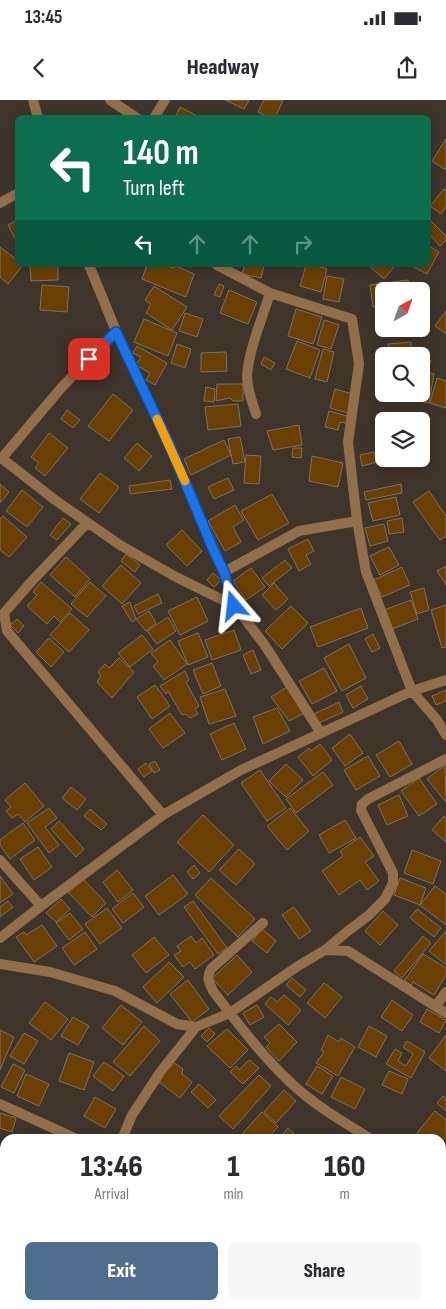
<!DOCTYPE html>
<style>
:root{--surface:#fff;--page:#f7f7f7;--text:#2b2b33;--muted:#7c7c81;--accent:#4f6d8c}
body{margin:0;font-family:"Sofia Sans Condensed",sans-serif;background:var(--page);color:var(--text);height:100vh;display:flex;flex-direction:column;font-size:19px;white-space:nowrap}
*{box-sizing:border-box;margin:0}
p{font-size:16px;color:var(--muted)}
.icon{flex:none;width:28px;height:28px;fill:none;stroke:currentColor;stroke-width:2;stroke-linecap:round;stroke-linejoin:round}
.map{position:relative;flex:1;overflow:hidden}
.drawer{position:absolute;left:0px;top:1034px;width:446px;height:176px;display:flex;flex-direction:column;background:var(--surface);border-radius:15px 15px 0 0;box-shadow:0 2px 8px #0003}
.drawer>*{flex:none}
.guide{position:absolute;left:15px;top:15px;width:416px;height:152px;border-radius:8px;box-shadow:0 2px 8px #0003;background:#0b6e4f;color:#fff;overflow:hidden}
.needle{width:32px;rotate:40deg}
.controls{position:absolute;left:375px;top:182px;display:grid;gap:10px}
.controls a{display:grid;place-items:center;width:55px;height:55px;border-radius:8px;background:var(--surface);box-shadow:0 2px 8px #0003;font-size:25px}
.pin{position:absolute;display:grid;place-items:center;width:42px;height:42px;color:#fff;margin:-21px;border-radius:10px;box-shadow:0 2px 8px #0006}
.me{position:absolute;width:55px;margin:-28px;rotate:343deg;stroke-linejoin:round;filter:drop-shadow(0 0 4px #0008)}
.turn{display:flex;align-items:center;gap:18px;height:105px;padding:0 25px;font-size:22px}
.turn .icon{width:65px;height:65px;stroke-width:2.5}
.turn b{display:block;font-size:35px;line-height:42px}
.lanes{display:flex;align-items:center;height:48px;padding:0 25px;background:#0003;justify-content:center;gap:25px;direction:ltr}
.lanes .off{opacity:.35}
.eta{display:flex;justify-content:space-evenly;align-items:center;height:85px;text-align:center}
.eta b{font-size:30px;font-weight:800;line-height:35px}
.button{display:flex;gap:10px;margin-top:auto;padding:10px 25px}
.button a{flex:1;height:58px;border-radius:8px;background:var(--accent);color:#fff;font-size:20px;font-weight:800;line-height:58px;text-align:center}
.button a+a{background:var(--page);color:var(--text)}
.status{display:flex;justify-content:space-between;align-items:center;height:35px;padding:0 25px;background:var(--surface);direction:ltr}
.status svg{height:14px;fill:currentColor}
header{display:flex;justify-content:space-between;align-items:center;height:65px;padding:0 25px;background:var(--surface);font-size:22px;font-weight:800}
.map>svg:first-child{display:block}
.building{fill:#6a3f02;stroke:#7e7165}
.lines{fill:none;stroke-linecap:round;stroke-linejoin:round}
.street{stroke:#926f4b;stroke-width:10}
.route-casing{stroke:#114b97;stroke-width:12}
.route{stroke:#1a73e8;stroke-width:9}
.slow{stroke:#f59e0b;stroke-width:9}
</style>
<div class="status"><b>13:45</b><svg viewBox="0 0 49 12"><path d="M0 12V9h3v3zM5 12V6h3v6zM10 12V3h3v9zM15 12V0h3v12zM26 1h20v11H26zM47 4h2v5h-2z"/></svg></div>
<header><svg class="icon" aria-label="back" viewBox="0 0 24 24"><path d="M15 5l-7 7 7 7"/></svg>Headway<svg class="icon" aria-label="share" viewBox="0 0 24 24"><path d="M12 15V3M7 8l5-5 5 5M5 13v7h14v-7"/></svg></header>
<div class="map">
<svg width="446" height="1209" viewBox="0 0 446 1209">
<rect width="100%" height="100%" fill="#3f3429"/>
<path class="building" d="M 225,0 L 249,0 L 244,9 Z
M 264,0 L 283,0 L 275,18 L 270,18 L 258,12 Z
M 180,7 L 201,18 L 175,18 Z
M 446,39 L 446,70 L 432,61 Z
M 444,89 L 446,91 L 446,107 L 441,114 L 430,106 Z
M 429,119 L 446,136 L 446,140 L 440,146 L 429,134 Z
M 18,120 L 18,145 L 8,125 Z
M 429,146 L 439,152 L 427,174 L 410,165 L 429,165 Z
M 0,147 L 18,161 L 18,165 L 23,165 L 8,184 L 0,177 Z
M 30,165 L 58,165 L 58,180 L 31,181 Z
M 147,165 L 165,165 L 173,168 L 176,166 L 194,174 L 186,197 L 142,179 Z
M 245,165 L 264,165 L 261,178 L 242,174 Z
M 306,165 L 313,165 L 327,169 L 321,192 L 300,186 Z
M 368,165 L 392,165 L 394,167 L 384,179 Z
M 327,176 L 344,179 L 339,202 L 323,199 Z
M 408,180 L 410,191 L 384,191 L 384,205 L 373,207 L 370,185 Z
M 219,184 L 224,186 L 220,197 L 214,195 Z
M 42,185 L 69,187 L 67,212 L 40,210 Z
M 154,186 L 187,207 L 172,230 L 146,213 L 151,204 L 145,200 Z
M 229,190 L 257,202 L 248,224 L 220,213 Z
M 296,209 L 322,217 L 313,244 L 288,236 Z
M 446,211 L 446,234 L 435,226 Z
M 185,213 L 203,219 L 197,237 L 179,231 Z
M 144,219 L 177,233 L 168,256 L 134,242 Z
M 324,220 L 339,225 L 331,249 L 317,245 Z
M 297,241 L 320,250 L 310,278 L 286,269 Z
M 411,242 L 412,256 L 390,256 L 388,244 Z
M 177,244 L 191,249 L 185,268 L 171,263 Z
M 137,246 L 167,263 L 155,285 L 146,280 L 150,273 L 136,265 L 141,257 L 133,253 Z
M 323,249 L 334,252 L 327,282 L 315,279 Z
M 226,252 L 227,271 L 201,272 L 201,253 Z
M 264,257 L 275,263 L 271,270 L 261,264 Z
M 421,257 L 431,261 L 427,268 L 421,266 Z
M 423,271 L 434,274 L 429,303 L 410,299 L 411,294 L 421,294 L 421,276 Z
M 437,278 L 446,281 L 446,308 L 430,303 Z
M 217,284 L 243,284 L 243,301 L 233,301 L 230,298 L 216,301 Z
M 206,287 L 215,289 L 214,302 L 204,301 Z
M 335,289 L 353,294 L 348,313 L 330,308 Z
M 113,294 L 133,310 L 109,341 L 88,326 Z
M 238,304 L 241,326 L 208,330 L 205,307 Z
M 67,310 L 80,320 L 73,328 L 61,319 Z
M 329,311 L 351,317 L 349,324 L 340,322 L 338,330 L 325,327 Z
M 299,325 L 302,345 L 273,350 L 267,331 Z
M 49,333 L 68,348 L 45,376 L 35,368 L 39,363 L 31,357 Z
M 240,337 L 245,362 L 233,364 L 228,339 Z
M 224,340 L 231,355 L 191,375 L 184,359 Z
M 137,343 L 152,356 L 139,371 L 124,358 Z
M 293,348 L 302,348 L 301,358 L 292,357 Z
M 374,352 L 377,362 L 362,366 L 360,355 Z
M 246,355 L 261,356 L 259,384 L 244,383 Z
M 312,356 L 343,363 L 338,387 L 309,381 Z
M 100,373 L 119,387 L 99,413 L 80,399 Z
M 228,378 L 234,390 L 214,399 L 208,387 Z
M 170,380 L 172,389 L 130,394 L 129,386 Z
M 0,384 L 9,392 L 0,403 Z
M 401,384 L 402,393 L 366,400 L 364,392 Z
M 22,390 L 43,407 L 27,427 L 6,411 Z
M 429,391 L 446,416 L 446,436 L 440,440 L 413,402 Z
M 272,394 L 289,423 L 258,440 L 241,411 Z
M 396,397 L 400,415 L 373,421 L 368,403 Z
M 235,405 L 244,420 L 233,427 L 241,442 L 225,451 L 208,421 Z
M 3,416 L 27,437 L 9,457 L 0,450 L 0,419 Z
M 63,418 L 71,424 L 57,440 L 50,435 Z
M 402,418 L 404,432 L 389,434 L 387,421 Z
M 384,424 L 388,441 L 370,446 L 365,428 Z
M 182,430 L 202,451 L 187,466 L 166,445 Z
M 308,439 L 314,451 L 306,455 L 311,464 L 299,471 L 288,449 Z
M 389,447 L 399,465 L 380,475 L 370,456 Z
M 126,454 L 140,465 L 135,472 L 121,461 Z
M 66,457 L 90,479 L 75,497 L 50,475 Z
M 285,460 L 292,468 L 269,486 L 262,478 Z
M 121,465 L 141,483 L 122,504 L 102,486 Z
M 446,466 L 446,485 L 437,471 Z
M 402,467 L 410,485 L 382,497 L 374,480 Z
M 251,468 L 265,487 L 246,500 L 233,481 Z
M 213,473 L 221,480 L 214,487 L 207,480 Z
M 41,482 L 72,509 L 60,522 L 54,516 L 47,524 L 27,506 L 37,495 L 33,492 Z
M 90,482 L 106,496 L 87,517 L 71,504 Z
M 274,483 L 288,499 L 276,510 L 262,495 Z
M 424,488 L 429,510 L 417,514 L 410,492 Z
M 158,494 L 162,503 L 138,514 L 134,506 Z
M 197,497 L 208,521 L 180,535 L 168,511 Z
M 411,500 L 418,519 L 392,529 L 384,510 Z
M 130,502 L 136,519 L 132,522 L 122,506 Z
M 446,505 L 446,547 L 442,548 L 431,510 Z
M 291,506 L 308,523 L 282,549 L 265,531 Z
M 361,508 L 368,528 L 318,547 L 310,527 Z
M 149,511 L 156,523 L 146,531 L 136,519 Z
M 70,513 L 89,530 L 69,552 L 50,535 Z
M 168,517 L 176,531 L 157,544 L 147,531 Z
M 17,519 L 24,526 L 18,533 L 10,525 Z
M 234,530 L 241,550 L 212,560 L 205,540 Z
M 198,533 L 208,557 L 188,565 L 178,541 Z
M 373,534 L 380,548 L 372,552 L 365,539 Z
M 142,535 L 153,549 L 130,567 L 118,553 Z
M 49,538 L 64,552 L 51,567 L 36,552 Z
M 170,540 L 187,564 L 164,580 L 153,566 L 158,562 L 151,553 Z
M 349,544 L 366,578 L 342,591 L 324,558 Z
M 253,550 L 261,570 L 251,574 L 243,555 Z
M 119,558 L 134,572 L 112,598 L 97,582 L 101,576 L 98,572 L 105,564 L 109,568 Z
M 212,563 L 221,586 L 203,594 L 193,570 Z
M 324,568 L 337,591 L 312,604 L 299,581 Z
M 185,571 L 189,580 L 186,582 L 199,606 L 195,609 L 198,614 L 190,618 L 185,614 L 182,615 L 168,591 L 166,594 L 160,586 Z
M 155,585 L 170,606 L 152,619 L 137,597 Z
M 361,586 L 368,599 L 353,608 L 346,595 Z
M 287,587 L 304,613 L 289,621 L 271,597 Z
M 225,589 L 236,616 L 209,624 L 200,597 Z
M 446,590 L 446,601 L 436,605 L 432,596 Z
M 339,602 L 343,612 L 319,623 L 314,614 Z
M 277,608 L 290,631 L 263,644 L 253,617 Z
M 170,613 L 185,633 L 163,648 L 149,629 Z
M 234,623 L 246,649 L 222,660 L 210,634 Z
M 350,634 L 363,653 L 345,666 L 332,648 Z
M 399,641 L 412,664 L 390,677 L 376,655 Z
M 320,644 L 332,660 L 313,676 L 298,657 L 309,648 L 311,651 Z
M 368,656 L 380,676 L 356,690 L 344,670 Z
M 155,661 L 160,670 L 154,673 L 149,664 Z
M 146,663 L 152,671 L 144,677 L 138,669 Z
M 286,664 L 303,680 L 286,697 L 269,681 Z
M 445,665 L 446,701 L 445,701 L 427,679 Z
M 260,670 L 286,708 L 267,721 L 241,683 Z
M 323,672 L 333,685 L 296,713 L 286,699 Z
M 419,678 L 437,704 L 419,716 L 401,691 Z
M 25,683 L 44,706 L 25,722 L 18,714 L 12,718 L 6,711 L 11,707 L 5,700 Z
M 71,687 L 86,699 L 77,710 L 62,698 Z
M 399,695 L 408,716 L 387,725 L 378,705 Z
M 49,708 L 57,718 L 45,727 L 59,745 L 49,753 L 27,723 Z
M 290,708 L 309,731 L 287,750 L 267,726 Z
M 90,709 L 107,724 L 101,730 L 84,716 Z
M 203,715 L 234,745 L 209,772 L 177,742 Z
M 444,716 L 445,718 L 446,718 L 446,742 L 432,730 Z
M 345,720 L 356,738 L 329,753 L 319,735 Z
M 59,721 L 84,749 L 76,757 L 51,729 Z
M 23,723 L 35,740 L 10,759 L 0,745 L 0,740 Z
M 360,737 L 374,756 L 365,762 L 379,781 L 367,790 L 360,780 L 339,795 L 322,771 L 343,756 L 340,751 Z
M 38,747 L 52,767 L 34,780 L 20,759 Z
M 239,749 L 255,764 L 236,785 L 219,770 Z
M 412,750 L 441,761 L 433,784 L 404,773 Z
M 194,765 L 200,773 L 193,779 L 187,772 Z
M 117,770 L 133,790 L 118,802 L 103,782 Z
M 173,775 L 188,794 L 159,815 L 145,796 Z
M 0,776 L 13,794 L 0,803 Z
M 211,778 L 255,819 L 238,837 L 195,795 Z
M 400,778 L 426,788 L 420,805 L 394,795 Z
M 83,779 L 106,803 L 92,817 L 68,792 Z
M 435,786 L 446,794 L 446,825 L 420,805 Z
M 133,793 L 144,807 L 123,823 L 112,809 Z
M 61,799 L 70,809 L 56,822 L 46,813 Z
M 8,801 L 13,807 L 0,817 L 0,807 Z
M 193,801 L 227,848 L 218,854 L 184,807 Z
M 294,807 L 311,831 L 299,839 L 282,815 Z
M 107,808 L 122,828 L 100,844 L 85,824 Z
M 417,809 L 441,828 L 434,837 L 410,818 Z
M 383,811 L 398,825 L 380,845 L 365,831 Z
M 70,813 L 83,829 L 69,840 L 56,823 Z
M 42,825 L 57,846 L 34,862 L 16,837 L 24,832 L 26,835 Z
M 262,829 L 276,841 L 267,853 L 252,841 Z
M 446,831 L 446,865 L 429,851 Z
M 85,832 L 97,849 L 74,865 L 62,848 Z
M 191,836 L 196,843 L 202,838 L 214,855 L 195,869 L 190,862 L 183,867 L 174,855 L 181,851 L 177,846 Z
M 423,836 L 431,843 L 402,878 L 394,871 Z
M 154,837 L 169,855 L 146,873 L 132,855 Z
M 423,854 L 446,868 L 446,875 L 434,895 L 413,882 L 411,885 L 404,881 Z
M 237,855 L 252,872 L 228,895 L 212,878 Z
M 169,862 L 184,877 L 157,903 L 143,887 Z
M 292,878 L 306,890 L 300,897 L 286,885 Z
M 188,880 L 209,909 L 192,922 L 170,894 Z
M 324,883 L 342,897 L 325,918 L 307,903 Z
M 284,895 L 301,910 L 288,925 L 265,904 L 271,897 L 277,902 Z
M 392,900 L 413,915 L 402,931 L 381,917 Z
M 45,902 L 68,919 L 51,940 L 29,923 Z
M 121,905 L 142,922 L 123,945 L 102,928 Z
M 257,905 L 264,917 L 250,925 L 243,913 Z
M 427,909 L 446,920 L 439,933 L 420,922 Z
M 73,917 L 89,926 L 78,945 L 61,936 Z
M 279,924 L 297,942 L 279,961 L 266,947 L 270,943 L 264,937 Z
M 144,926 L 160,941 L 130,976 L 113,962 Z
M 369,926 L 387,936 L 376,957 L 358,947 Z
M 209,928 L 215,934 L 207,942 L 201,936 Z
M 227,929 L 248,950 L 230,968 L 207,946 Z
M 0,930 L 14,937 L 0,970 Z
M 24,933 L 38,941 L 24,964 L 10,956 Z
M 328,935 L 339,942 L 341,938 L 355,947 L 338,976 L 316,963 L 324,952 L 321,950 Z
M 446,935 L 446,971 L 429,958 Z
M 407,941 L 425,952 L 411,978 L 386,964 L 395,949 L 402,953 L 398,961 L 406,966 L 413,954 L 403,947 Z
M 69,953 L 94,962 L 84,990 L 59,981 Z
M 249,960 L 259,968 L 243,984 L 230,972 L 236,966 L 239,970 Z
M 104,962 L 124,976 L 113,991 L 93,976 Z
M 173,962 L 183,969 L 182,974 L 192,982 L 180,998 L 158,981 Z
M 13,964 L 25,970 L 14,993 L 1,987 Z
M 317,966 L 333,976 L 322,994 L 306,984 Z
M 389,971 L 408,979 L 402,994 L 382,985 Z
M 26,974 L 49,984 L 39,1006 L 17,996 Z
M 259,975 L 271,986 L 233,1029 L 219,1016 Z
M 341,977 L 365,989 L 355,1009 L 331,997 Z
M 199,984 L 216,1000 L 208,1008 L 191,992 Z
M 284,990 L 296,1001 L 276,1023 L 264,1012 Z
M 443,996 L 446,998 L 446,1011 L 437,1003 Z
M 95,997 L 116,1009 L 105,1028 L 84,1016 Z
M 435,1011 L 446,1020 L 446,1036 L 441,1043 L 441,1039 L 427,1039 L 417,1033 Z
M 262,1012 L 278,1027 L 267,1039 L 249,1039 L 243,1033 Z
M 0,1013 L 16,1018 L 12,1032 L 0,1028 Z
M 288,1028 L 300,1039 L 278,1039 Z
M 443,1196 L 446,1198 L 446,1209 L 435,1209 L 438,1205 L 441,1205 L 441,1198 Z
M 44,1205 L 59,1205 L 64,1209 L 41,1209 Z
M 111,1205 L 135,1205 L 140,1209 L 108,1209 Z
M 164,1205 L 176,1205 L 181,1209 L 161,1209 Z"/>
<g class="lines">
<path class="street" d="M 33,0 L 38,18
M 110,0 L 137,18
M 154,18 L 165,0
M 0,103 L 18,93
M 89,165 L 116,231 L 170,345 L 224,472 L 235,506 L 264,544 L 321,633
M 217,165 L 270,193 L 352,219 L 359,264 L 348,342 L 357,421 L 366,472 L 412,591 L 437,620 L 446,635
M 256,314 C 252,302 247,289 247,276 C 249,249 262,219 270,193
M 0,357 L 55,400 L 120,445 L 176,477 L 235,506
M 2,358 L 62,287 L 116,231
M 87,423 L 32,481 L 4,513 L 7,531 L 163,715
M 224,472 L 299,431 L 357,421
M 0,760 L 41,806
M 263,823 L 211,869 C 206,878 209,882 213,891 C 236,921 262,956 290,982 C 314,1005 343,1022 371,1039
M 0,838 L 41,806 L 163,715 L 241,670 L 412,591 L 446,580
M 325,850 L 348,831 L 369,815 L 385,799 L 393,783 L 393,773 L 361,710 L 362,704 L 368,699 L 446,659
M 0,864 L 50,872 L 115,891 L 177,924 L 196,927 L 230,913 L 298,866 L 325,850 L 348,851 L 446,913
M 436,906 L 446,892
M 0,1004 L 77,1039
M 122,1039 L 132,1015 L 161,971 L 196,927
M 441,1080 L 446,1083
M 330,1205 L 340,1209
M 25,1209 L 28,1205
M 233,1209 L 238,1205"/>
</g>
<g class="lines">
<g class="route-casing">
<path id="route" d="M 89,259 L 116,232 L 170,346 L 213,449 L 224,472 L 234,506"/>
</g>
<use href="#route" class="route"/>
<path class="slow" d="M 157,319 L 185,381"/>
</g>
</svg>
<div class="controls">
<a><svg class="needle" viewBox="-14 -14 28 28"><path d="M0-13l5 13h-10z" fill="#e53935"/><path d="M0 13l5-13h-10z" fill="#7c7c81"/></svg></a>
<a><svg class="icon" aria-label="search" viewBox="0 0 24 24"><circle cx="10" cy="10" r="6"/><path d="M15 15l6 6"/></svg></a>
<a><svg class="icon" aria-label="layers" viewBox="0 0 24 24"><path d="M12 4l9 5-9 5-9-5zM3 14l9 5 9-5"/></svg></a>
</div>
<div class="pin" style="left:89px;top:259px;background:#d93025"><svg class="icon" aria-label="arrive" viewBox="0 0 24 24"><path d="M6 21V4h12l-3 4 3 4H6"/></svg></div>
<svg class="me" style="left:234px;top:506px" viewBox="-20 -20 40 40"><path d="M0-17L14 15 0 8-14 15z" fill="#1a73e8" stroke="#fff" stroke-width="4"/></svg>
<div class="guide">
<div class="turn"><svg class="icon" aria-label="left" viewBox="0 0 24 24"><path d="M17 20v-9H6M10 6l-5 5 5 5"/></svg><div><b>140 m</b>Turn left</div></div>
<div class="lanes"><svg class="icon" aria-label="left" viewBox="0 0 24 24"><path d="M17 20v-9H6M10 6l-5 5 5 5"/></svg><svg class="icon off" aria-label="ahead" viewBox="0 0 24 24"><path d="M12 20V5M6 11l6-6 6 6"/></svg><svg class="icon off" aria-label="ahead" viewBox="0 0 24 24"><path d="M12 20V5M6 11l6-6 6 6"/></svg><svg class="icon off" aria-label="right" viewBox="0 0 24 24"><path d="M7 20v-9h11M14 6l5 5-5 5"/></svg></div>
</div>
<section class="drawer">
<div class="eta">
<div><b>13:46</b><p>Arrival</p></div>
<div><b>1</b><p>min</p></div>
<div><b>160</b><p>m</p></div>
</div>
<div class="button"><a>Exit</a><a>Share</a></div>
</section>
</div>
